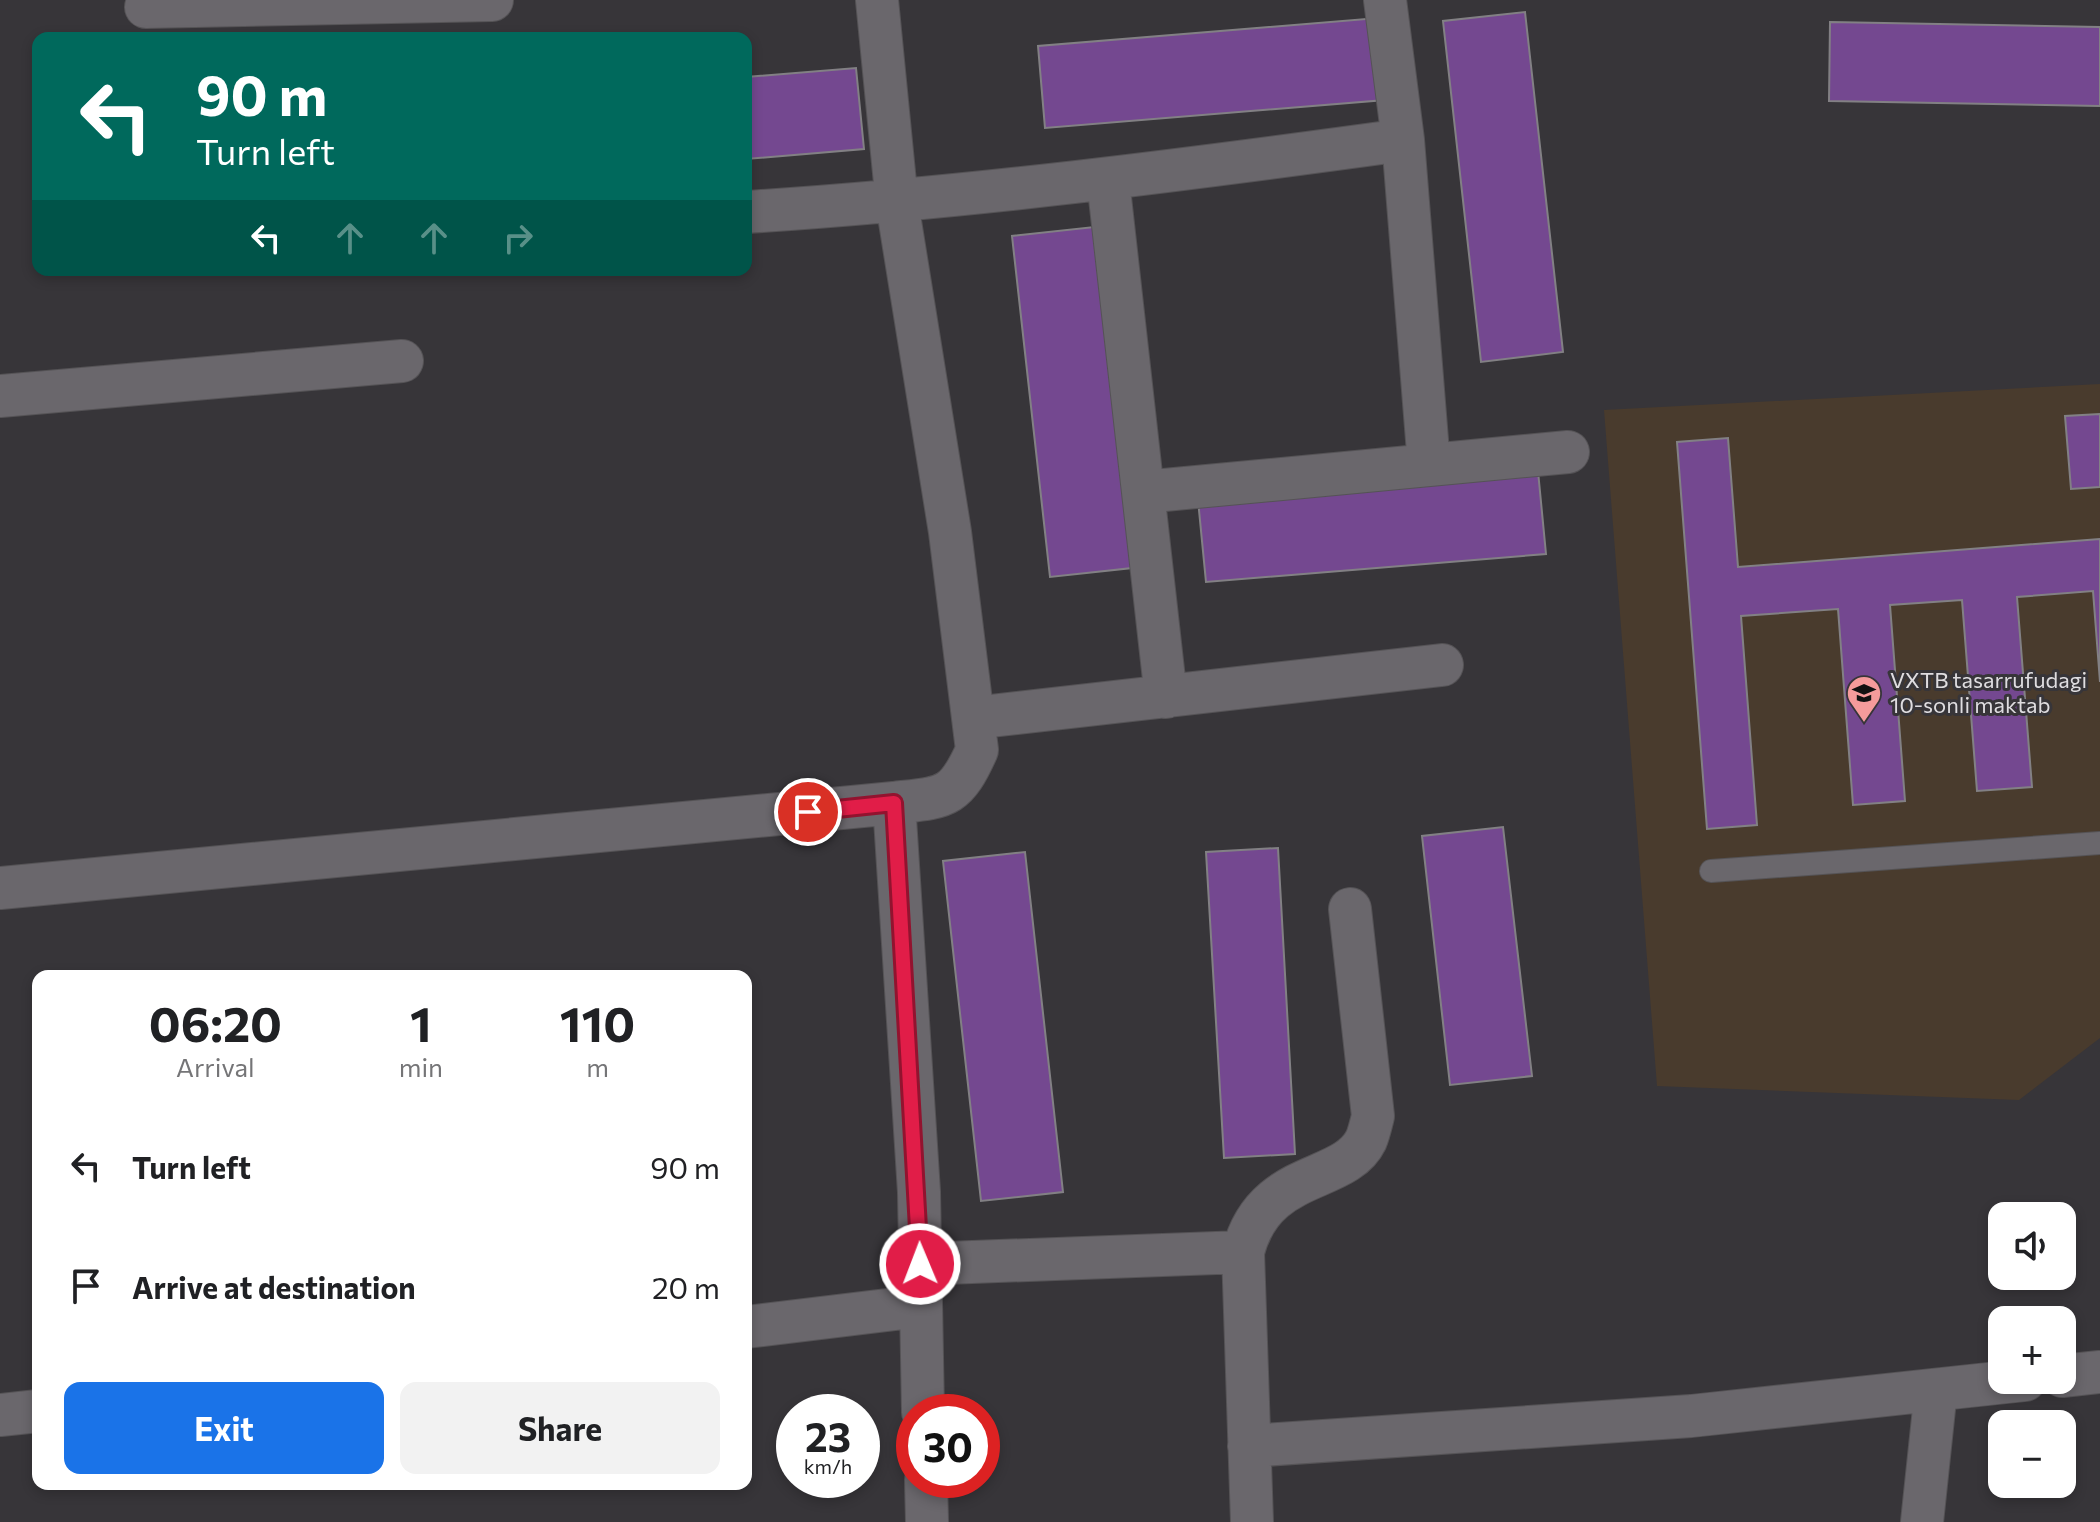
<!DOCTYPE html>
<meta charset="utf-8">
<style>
:root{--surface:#fff;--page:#f2f2f2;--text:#202124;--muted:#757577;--accent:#1a73e8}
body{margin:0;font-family:Commissioner,sans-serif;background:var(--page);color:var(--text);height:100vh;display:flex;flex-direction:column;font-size:30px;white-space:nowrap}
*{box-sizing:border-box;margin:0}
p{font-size:26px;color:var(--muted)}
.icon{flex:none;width:44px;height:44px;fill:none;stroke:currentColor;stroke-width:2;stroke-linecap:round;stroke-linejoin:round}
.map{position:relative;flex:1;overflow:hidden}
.panel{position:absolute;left:32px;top:970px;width:720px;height:520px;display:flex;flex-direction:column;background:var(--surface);border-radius:16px;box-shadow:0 4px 12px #0003}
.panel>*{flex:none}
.top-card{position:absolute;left:32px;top:32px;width:720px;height:244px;border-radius:16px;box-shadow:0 4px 12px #0003;background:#00695c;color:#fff;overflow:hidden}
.fabs{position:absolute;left:1988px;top:1202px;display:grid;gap:16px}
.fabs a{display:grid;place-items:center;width:88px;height:88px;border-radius:16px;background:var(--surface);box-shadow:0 4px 12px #0003;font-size:40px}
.speed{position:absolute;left:776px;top:1394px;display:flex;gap:16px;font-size:40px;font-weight:700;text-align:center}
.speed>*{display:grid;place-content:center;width:104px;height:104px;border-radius:50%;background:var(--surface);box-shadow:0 4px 12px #0003;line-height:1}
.speed small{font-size:20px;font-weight:400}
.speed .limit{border:12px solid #d22;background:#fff;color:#111}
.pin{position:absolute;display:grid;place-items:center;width:68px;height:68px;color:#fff;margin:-34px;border:4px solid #fff;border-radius:50%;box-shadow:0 2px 8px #0007}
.me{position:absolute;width:88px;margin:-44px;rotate:359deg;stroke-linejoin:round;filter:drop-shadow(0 0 6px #0008)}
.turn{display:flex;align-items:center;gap:28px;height:168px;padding:0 32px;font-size:36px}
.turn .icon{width:104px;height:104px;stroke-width:2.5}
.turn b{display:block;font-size:56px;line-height:68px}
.lanes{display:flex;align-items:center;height:76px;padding:0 32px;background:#0003;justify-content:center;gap:40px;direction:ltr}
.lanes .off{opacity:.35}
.eta{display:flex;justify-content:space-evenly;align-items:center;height:136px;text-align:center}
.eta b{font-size:48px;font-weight:700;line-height:56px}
.primary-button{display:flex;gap:16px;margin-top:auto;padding:16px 32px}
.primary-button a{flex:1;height:92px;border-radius:16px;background:var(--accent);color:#fff;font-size:32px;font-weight:700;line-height:92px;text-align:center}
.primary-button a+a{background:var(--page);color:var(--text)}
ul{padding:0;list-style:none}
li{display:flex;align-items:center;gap:24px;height:120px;padding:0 32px}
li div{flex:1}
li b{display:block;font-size:30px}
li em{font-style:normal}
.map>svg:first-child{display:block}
.education{fill:#493b2d}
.building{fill:#744890;stroke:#828084;stroke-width:2}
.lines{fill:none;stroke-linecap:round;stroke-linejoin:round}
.lane-casing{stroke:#555356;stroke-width:24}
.street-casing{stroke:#555356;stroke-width:44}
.lane{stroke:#6a676c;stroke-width:22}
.street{stroke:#6a676c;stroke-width:42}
.route-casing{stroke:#92132f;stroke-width:20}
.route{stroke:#e11d48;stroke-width:14}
.labels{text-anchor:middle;stroke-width:6;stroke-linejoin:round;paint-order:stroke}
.poi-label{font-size:22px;fill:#dfdde0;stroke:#373539;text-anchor:start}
</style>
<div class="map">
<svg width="2100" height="1522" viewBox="0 0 2100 1522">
<rect width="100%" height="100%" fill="#373539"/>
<path class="education" d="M 2100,384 L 2100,1038 L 2019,1100 L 1657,1086 L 1604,410 Z"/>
<path class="building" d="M 1525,12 L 1563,352 L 1481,362 L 1443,21 Z
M 1378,18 L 1385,100 L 1045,128 L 1038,46 Z
M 1830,22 L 2100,27 L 2100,106 L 1829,101 Z
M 856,68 L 864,149 L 746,159 L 746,77 Z
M 1094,227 L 1132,568 L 1050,577 L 1012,236 Z
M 2100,414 L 2100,487 L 2071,489 L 2065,416 Z
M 1728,438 L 1738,567 L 2100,539 L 2100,682 L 2093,591 L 2017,597 L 2032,787 L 1977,791 L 1962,600 L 1890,605 L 1905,801 L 1853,805 L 1838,609 L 1741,616 L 1757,825 L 1707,829 L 1677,442 Z
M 1538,471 L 1546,554 L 1206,582 L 1198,500 Z
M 1503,827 L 1532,1076 L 1450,1085 L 1422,836 Z
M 1278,848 L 1295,1154 L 1224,1158 L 1206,852 Z
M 1025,852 L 1063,1192 L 981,1201 L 943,861 Z"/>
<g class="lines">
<g class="lane-casing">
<path id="lane" d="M 1711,871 L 2100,843"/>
</g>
<g class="street-casing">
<path id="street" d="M 877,0 L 897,203 L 950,532 L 977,750 C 955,799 946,797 894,803 L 919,1192 L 923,1412
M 1385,0 L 1403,140 L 1429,465
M 146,7 L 492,0
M 1108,180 L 1166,697
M 746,212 C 967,198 1184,170 1403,140
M 0,396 L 402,361
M 1143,492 L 1568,452
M 973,718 L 1442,665
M 0,888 L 894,803
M 1243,1252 C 1264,1168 1344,1185 1366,1140 C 1369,1133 1371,1124 1373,1116 L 1350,909
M 920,1264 L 1243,1252 L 1252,1522
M 746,1327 L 920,1306
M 2062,1376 L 2100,1372
M 0,1415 L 38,1411
M 1249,1446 L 1691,1416 L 2025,1380
M 926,1480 L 927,1522
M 1922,1522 L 1936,1390"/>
</g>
<use href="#lane" class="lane"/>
<use href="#street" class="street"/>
</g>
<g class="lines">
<g class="route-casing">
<path id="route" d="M 808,812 L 894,803 L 920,1264"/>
</g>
<use href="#route" class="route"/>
</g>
<defs>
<g id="school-pin" transform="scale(1.8)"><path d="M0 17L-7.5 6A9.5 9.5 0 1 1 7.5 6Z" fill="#f59b9b" stroke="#373539"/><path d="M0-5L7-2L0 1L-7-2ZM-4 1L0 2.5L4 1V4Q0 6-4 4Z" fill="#111"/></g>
</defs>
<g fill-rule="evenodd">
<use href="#school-pin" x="1864" y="693"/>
</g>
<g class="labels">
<g class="poi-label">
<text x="1890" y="688">VXTB tasarrufudagi<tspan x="1890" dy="25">10-sonli maktab</tspan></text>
</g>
</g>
</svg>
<div class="fabs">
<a><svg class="icon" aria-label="sound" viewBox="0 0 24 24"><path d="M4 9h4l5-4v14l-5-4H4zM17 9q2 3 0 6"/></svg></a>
<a>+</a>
<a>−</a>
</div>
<div class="speed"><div>23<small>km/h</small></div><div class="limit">30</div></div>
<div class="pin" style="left:808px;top:812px;background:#d93025"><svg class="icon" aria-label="arrive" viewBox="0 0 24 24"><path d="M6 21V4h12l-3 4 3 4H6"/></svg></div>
<svg class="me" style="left:920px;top:1264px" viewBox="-20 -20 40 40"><circle r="17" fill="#e11d48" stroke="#fff" stroke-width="3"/><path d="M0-11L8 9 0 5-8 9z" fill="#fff"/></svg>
<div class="top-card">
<div class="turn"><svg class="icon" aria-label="left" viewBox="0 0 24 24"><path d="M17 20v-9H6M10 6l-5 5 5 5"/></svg><div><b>90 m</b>Turn left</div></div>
<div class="lanes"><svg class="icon" aria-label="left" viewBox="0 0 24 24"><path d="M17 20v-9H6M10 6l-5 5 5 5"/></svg><svg class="icon off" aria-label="ahead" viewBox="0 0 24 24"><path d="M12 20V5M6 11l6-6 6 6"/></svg><svg class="icon off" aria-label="ahead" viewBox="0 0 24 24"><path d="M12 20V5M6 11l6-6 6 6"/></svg><svg class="icon off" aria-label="right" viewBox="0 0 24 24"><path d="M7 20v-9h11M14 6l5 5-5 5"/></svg></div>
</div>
<section class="panel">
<div class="eta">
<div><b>06:20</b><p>Arrival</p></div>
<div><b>1</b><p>min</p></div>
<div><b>110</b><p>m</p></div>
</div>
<ul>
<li><svg class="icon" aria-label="left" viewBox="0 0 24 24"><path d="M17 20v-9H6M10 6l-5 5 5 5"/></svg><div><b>Turn left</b></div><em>90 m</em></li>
<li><svg class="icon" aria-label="arrive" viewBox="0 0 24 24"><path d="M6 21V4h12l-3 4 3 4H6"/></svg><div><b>Arrive at destination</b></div><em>20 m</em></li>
</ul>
<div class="primary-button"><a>Exit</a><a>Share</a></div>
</section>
</div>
